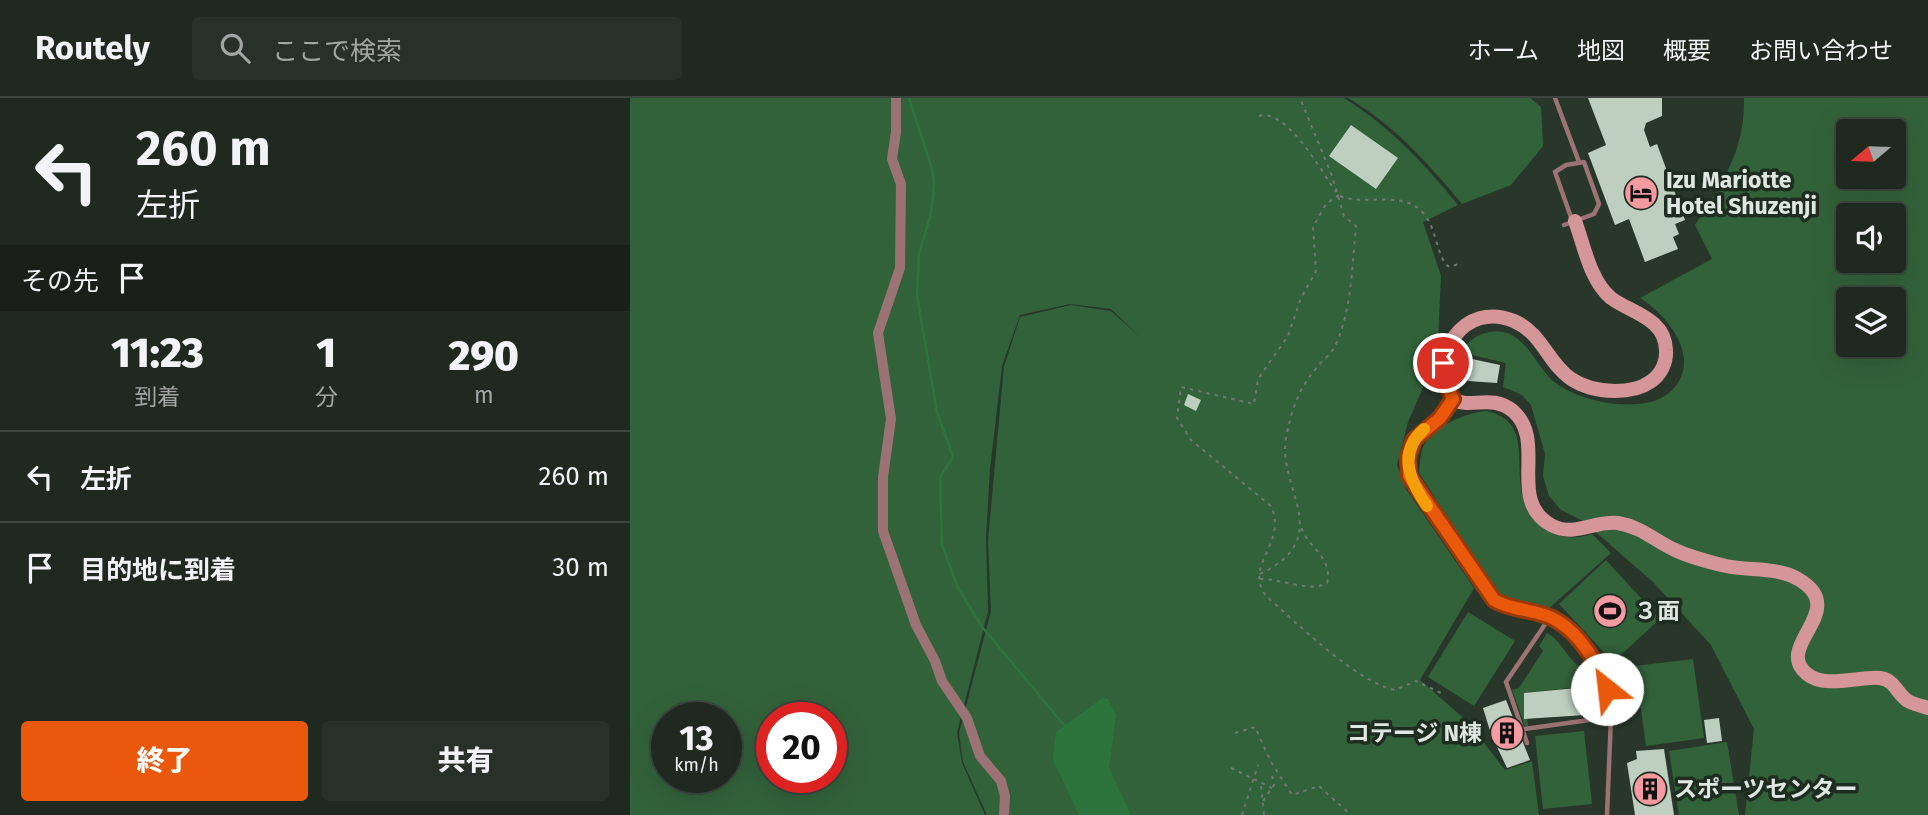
<!DOCTYPE html>
<html lang="ja">
<meta charset="utf-8">
<style>
:root{--surface:#1f2920;--page:#273129;--text:#f1f3f6;--muted:#a1a6a5;--line:#3c453e;--accent:#ea580c}
body{margin:0;font-family:"Fira Sans","Noto Sans JP",sans-serif;background:var(--page);color:var(--text);height:100vh;display:flex;flex-direction:column;font-size:26px;white-space:nowrap}
*{box-sizing:border-box;margin:0}
p{font-size:23px;color:var(--muted)}
.icon{flex:none;width:38px;height:38px;fill:none;stroke:currentColor;stroke-width:2;stroke-linecap:round;stroke-linejoin:round}
.map{position:relative;flex:1;overflow:hidden}
.details{display:flex;flex-direction:column;background:var(--surface);width:630px}
.details>*{flex:none}
.guide{background:#1f2920;color:var(--text);overflow:hidden}
.needle{width:46px;rotate:251deg}
.controls{position:absolute;left:1206px;top:21px;display:grid;gap:14px}
.controls a{display:grid;place-items:center;width:70px;height:70px;border-radius:7px;background:var(--surface);box-shadow:0 7px 28px #0002,0 0 0 2px var(--line);font-size:35px}
.speed{position:absolute;left:21px;top:604px;display:flex;gap:14px;font-size:35px;font-weight:700;text-align:center}
.speed>*{display:grid;place-content:center;width:91px;height:91px;border-radius:50%;background:var(--surface);box-shadow:0 7px 28px #0002,0 0 0 2px var(--line);line-height:1}
.speed small{font-size:18px;font-weight:400}
.speed .limit{border:10px solid #d22;background:#fff;color:#111}
.pin{position:absolute;display:grid;place-items:center;width:60px;height:60px;color:#fff;margin:-30px;border:4px solid #fff;border-radius:50%;box-shadow:0 2px 7px #0007}
.me{position:absolute;width:77px;margin:-38px;rotate:331deg;stroke-linejoin:round;filter:drop-shadow(0 0 5px #0008)}
.turn{display:flex;align-items:center;gap:24px;height:147px;padding:0 21px;font-size:32px}
.turn .icon{width:91px;height:91px;stroke-width:2.5}
.turn b{display:block;font-size:49px;line-height:60px}
.then{display:flex;align-items:center;height:66px;padding:0 21px;background:#0003;gap:14px;font-size:26px}
.eta{display:flex;justify-content:space-evenly;align-items:center;height:119px;text-align:center}
.eta b{font-size:42px;font-weight:800;line-height:49px}
.cta{display:flex;gap:14px;margin-top:auto;padding:14px 21px}
.cta a{flex:1;height:80px;border-radius:7px;background:var(--accent);color:#fff;font-size:28px;font-weight:800;line-height:80px;text-align:center}
.cta a+a{background:var(--page);color:var(--text)}
ul{padding:0;list-style:none}
li{display:flex;align-items:center;gap:21px;height:91px;padding:0 21px;border-top:2px solid var(--line)}
li div{flex:1}
li b{display:block;font-size:26px}
li em{font-style:normal}
header{display:flex;align-items:center;gap:42px;box-sizing:border-box;height:98px;padding:0 35px;background:var(--surface);border-bottom:2px solid var(--line)}
header strong{font-size:33px}
nav{display:flex;gap:38px;margin-inline-start:auto;font-size:24px}
.search{width:490px;height:63px;background:var(--page);display:flex;align-items:center;gap:18px;box-sizing:border-box;padding:0 24px;border-radius:7px;color:var(--muted);font-size:26px}
main{display:flex;flex:1;min-height:0}
.map>svg:first-child{display:block}
.green{fill:#32623a;fill-rule:evenodd}
.water{fill:#2c743c}
.lines{fill:none;stroke-linecap:round;stroke-linejoin:round}
.stream{stroke:#2c743c;stroke-width:2.5}
.building{fill:#becfc0}
.path{stroke:#6e7a70;stroke-width:2;stroke-dasharray:3.5 5;stroke-linecap:butt}
.lane{stroke:#9b7374;stroke-width:4.5}
.street{stroke:#9b7374;stroke-width:10}
.secondary{stroke:#d59699;stroke-width:14}
.route-casing{stroke:#983908;stroke-width:18}
.route{stroke:#ea580c;stroke-width:12}
.slow{stroke:#f59e0b;stroke-width:12}
.labels{text-anchor:middle;stroke-width:7;stroke-linejoin:round;paint-order:stroke}
.poi-label{font-size:23px;font-weight:bold;fill:#dfe8e0;stroke:#1f2d21;text-anchor:start}
</style>
<header>
<strong>Routely</strong>
<div class="search"><svg class="icon" aria-label="search" viewBox="0 0 24 24"><circle cx="10" cy="10" r="6"/><path d="M15 15l6 6"/></svg>ここで検索</div>
<nav><a>ホーム</a><a>地図</a><a>概要</a><a>お問い合わせ</a></nav>
</header>
<main>
<section class="details">
<div class="guide">
<div class="turn"><svg class="icon" aria-label="left" viewBox="0 0 24 24"><path d="M17 20v-9H6M10 6l-5 5 5 5"/></svg><div><b>260 m</b>左折</div></div>
<div class="then">その先<svg class="icon" aria-label="arrive" viewBox="0 0 24 24"><path d="M6 21V4h12l-3 4 3 4H6"/></svg></div>
</div>
<div class="eta">
<div><b>11:23</b><p>到着</p></div>
<div><b>1</b><p>分</p></div>
<div><b>290</b><p>m</p></div>
</div>
<ul>
<li><svg class="icon" aria-label="left" viewBox="0 0 24 24"><path d="M17 20v-9H6M10 6l-5 5 5 5"/></svg><div><b>左折</b></div><em>260 m</em></li>
<li><svg class="icon" aria-label="arrive" viewBox="0 0 24 24"><path d="M6 21V4h12l-3 4 3 4H6"/></svg><div><b>目的地に到着</b></div><em>30 m</em></li>
</ul>
<div class="cta"><a>終了</a><a>共有</a></div>
</section>
<div class="map">
<svg width="1298" height="717" viewBox="0 0 1298 717">
<rect width="100%" height="100%" fill="#29372b"/>
<path class="green" d="M 0,0 L 714,0 C 760,29 794,65 828,107 L 793,124 L 811,178 L 808,241 L 801,271 L 778,324 L 767,367 L 776,391 L 844,490 L 790,582 L 838,624 L 875,672 L 902,663 L 909,717 L 357,717 L 333,664 L 329,635 L 361,513 L 358,442 L 374,269 L 390,219 L 441,207 L 481,213 L 510,239 L 481,211 L 440,206 L 390,217 L 372,268 L 360,371 L 356,440 L 358,513 L 327,635 L 332,665 L 355,717 L 0,717 ZM 37,620 L 96,620 L 96,679 L 37,679 ZM 142,620 L 201,620 L 201,679 L 142,679 Z
M 718,0 L 900,0 L 911,9 L 913,48 L 881,87 L 832,106 C 798,65 764,27 718,0 Z
M 1114,0 L 1298,0 L 1298,717 L 1115,717 L 1124,631 L 1081,547 L 1023,484 L 953,423 L 931,412 L 919,398 L 913,378 L 915,356 L 901,307 L 892,297 L 873,289 L 876,265 L 833,255 C 837,236 869,227 885,239 C 901,250 909,270 923,283 C 947,304 1013,317 1039,295 C 1075,264 1039,218 1010,200 L 1082,161 L 1065,127 C 1093,84 1115,52 1114,0 ZM 1218,33 L 1264,33 L 1264,79 L 1218,79 ZM 1218,117 L 1264,117 L 1264,163 L 1218,163 ZM 1218,201 L 1264,201 L 1264,247 L 1218,247 Z
M 857,313 C 919,328 861,400 920,433 C 934,441 946,441 962,436 L 981,455 L 917,512 L 878,502 L 867,495 L 789,375 C 790,365 790,355 794,347 C 805,328 837,314 857,313 Z
M 976,462 L 1030,521 L 983,564 L 929,506 Z
M 838,514 L 885,543 L 844,608 L 798,579 Z
M 917,535 C 930,542 934,554 944,564 C 955,575 959,571 967,587 L 894,595 L 898,628 L 895,628 L 882,592 L 889,590 L 913,553 L 909,548 Z
M 1063,561 L 1074,640 L 1016,648 L 1005,568 Z
M 954,633 L 962,706 L 913,711 L 905,638 Z
M 1097,644 L 1109,717 L 1049,717 L 1039,653 Z"/>
<path class="water" d="M 472,600 L 478,601 L 486,617 L 479,670 L 501,717 L 449,717 L 423,662 L 426,634 Z"/>
<g class="lines">
<path class="stream" d="M 279,0 L 302,71 L 304,88 L 301,116 L 289,155 L 287,198 L 307,314 L 323,359 L 310,379 L 312,447 L 328,490 L 353,530 L 434,627"/>
</g>
<path class="building" d="M 958,0 L 1032,0 L 1032,18 L 1016,25 L 1014,32 L 1020,49 L 1027,46 L 1055,122 L 1045,126 L 1049,136 L 1043,139 L 1048,151 L 1015,164 L 999,121 L 985,127 L 958,55 L 976,47 Z
M 721,27 L 768,60 L 746,91 L 699,58 Z
M 842,261 L 870,267 L 867,285 L 838,283 Z
M 558,296 L 571,302 L 566,313 L 554,307 Z
M 968,588 L 971,616 L 894,621 L 894,595 Z
M 876,602 L 900,662 L 877,670 L 861,636 L 853,610 Z
M 1089,620 L 1092,643 L 1077,645 L 1074,622 Z
M 1034,651 L 1044,717 L 1005,717 L 997,665 L 1007,661 L 1006,653 Z"/>
<g class="lines">
<path class="path" d="M 629,18 C 657,10 691,73 706,94
M 709,97 L 696,106 L 683,129 L 686,173 L 671,200 L 658,238 L 628,281 L 624,306 L 551,289 L 547,320 L 561,342 L 641,408 C 658,445 613,467 636,498 C 667,525 725,583 765,592 L 786,583 L 813,596
M 710,98 C 737,109 777,89 797,120 C 805,133 807,151 815,166 L 820,169 L 831,165
M 630,476 C 707,439 647,391 656,340 C 661,314 667,294 684,273 C 690,264 700,258 705,248 C 722,213 722,166 726,128 L 714,118 L 702,78 L 670,0
M 630,481 C 649,480 679,495 697,485 C 703,459 679,451 671,429
M 605,635 L 625,629 L 641,664 L 662,697 L 689,688 L 721,717
M 601,670 L 642,690
M 631,688 L 634,717
M 633,703 L 644,687 L 642,677 L 644,673
M 612,717 L 628,667"/>
<path class="lane" d="M 925,0 L 949,64
M 934,127 L 964,116 L 969,106 L 954,64 L 936,67 L 925,74 L 942,122
M 823,302 C 807,334 771,331 779,378 L 864,502 L 884,511 L 913,516 L 934,527 L 971,576 L 980,599 L 981,619 L 977,717
M 894,631 L 981,619
M 897,645 L 876,584 L 920,519"/>
<path class="street" d="M 266,0 L 266,34 L 262,61 L 271,86 L 270,170 L 248,235 L 261,321 L 253,379 L 253,433 L 286,527 L 305,563 L 312,583 L 337,620 L 350,658 L 371,683 L 375,698 L 374,717"/>
<path class="secondary" d="M 945,123 C 954,147 960,183 981,200 C 1001,215 1035,220 1036,252 C 1037,264 1031,277 1020,284 C 1010,291 997,293 985,293 C 916,291 925,241 884,223 C 834,202 797,258 823,301 C 840,312 861,295 883,313 C 918,344 876,402 921,427 C 945,440 964,422 988,425 C 1012,429 1025,443 1045,452 C 1060,459 1079,464 1096,468 C 1118,473 1149,469 1168,481 C 1222,512 1142,548 1177,576 C 1195,591 1229,578 1250,580 C 1265,582 1267,596 1278,603 C 1283,606 1292,608 1298,610"/>
</g>
<g class="lines">
<g class="route-casing">
<path id="route" d="M 813,265 L 815,284 L 823,301 L 810,320 L 784,342 L 778,359 L 779,378 L 864,502 C 879,511 895,511 911,516 C 943,524 967,562 977,591"/>
</g>
<use href="#route" class="route"/>
<path class="slow" d="M 794,331 C 767,355 780,383 797,408"/>
</g>
<defs>
<g id="hotel-disc" transform="scale(1.75)"><circle r="9.5" fill="#f49aa0" stroke="#1f2d21"/><path d="M-6-4.5h1.5V1H6V5H4.5V3h-9V5H-6ZM-4 0a1.8 1.8 0 1 1 3.6 0ZM.5 0V-2.5h3Q6-2.5 6 0Z" fill="#111"/></g>
<g id="stadium-disc" transform="scale(1.75)"><circle r="9.5" fill="#f49aa0" stroke="#1f2d21"/><path d="M0-5a6.5 5 0 1 0 0 10a6.5 5 0 1 0 0-10ZM-3.5-1.8h7v3.6h-7Z" fill="#111"/></g>
<g id="building-disc" transform="scale(1.75)"><circle r="9.5" fill="#f49aa0" stroke="#1f2d21"/><path d="M-4-6H4V6H1V3H-1V6H-4ZM-2.5-4.3h1.7v1.8h-1.7ZM.8-4.3h1.7v1.8H.8ZM-2.5-1h1.7V.8h-1.7ZM.8-1h1.7V.8H.8Z" fill="#111"/></g>
</defs>
<g fill-rule="evenodd">
<use href="#hotel-disc" x="1011" y="95"/>
<use href="#stadium-disc" x="980" y="513"/>
<use href="#building-disc" x="877" y="635"/>
<use href="#building-disc" x="1020" y="691"/>
</g>
<g class="labels">
<g class="poi-label">
<text x="1036" y="90">Izu Mariotte<tspan x="1036" dy="26">Hotel Shuzenji</tspan></text>
<text x="1004" y="521">３面</text>
<text x="852" y="643" text-anchor="end">コテージ N棟</text>
<text x="1044" y="699">スポーツセンター</text>
</g>
</g>
</svg>
<div class="controls">
<a><svg class="needle" viewBox="-14 -14 28 28"><path d="M0-13l5 13h-10z" fill="#e53935"/><path d="M0 13l5-13h-10z" fill="#a1a6a5"/></svg></a>
<a><svg class="icon" aria-label="sound" viewBox="0 0 24 24"><path d="M4 9h4l5-4v14l-5-4H4zM17 9q2 3 0 6"/></svg></a>
<a><svg class="icon" aria-label="layers" viewBox="0 0 24 24"><path d="M12 4l9 5-9 5-9-5zM3 14l9 5 9-5"/></svg></a>
</div>
<div class="speed"><div>13<small>km/h</small></div><div class="limit">20</div></div>
<div class="pin" style="left:813px;top:265px;background:#d93025"><svg class="icon" aria-label="arrive" viewBox="0 0 24 24"><path d="M6 21V4h12l-3 4 3 4H6"/></svg></div>
<svg class="me" style="left:977px;top:591px" viewBox="-20 -20 40 40"><circle r="19" fill="#fff"/><path d="M0-13L10 11 0 6-10 11z" fill="#ea580c"/></svg>
</div>
</main>
